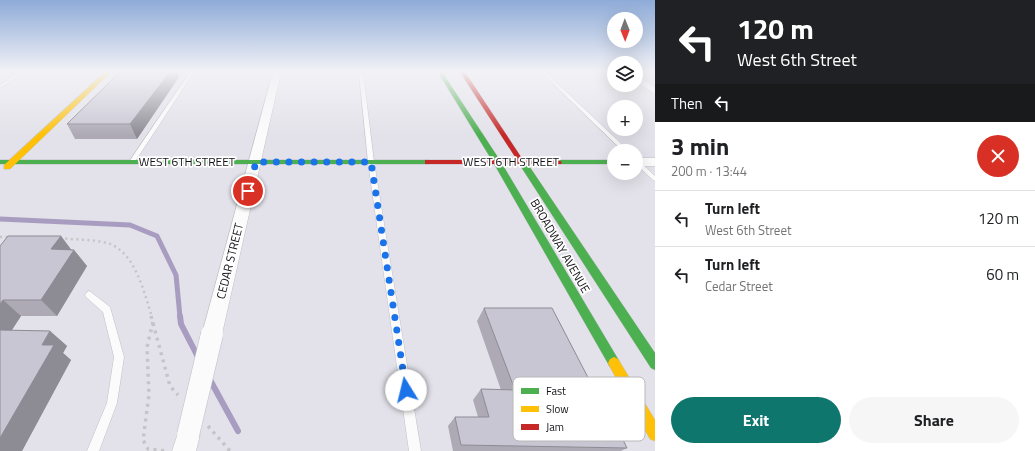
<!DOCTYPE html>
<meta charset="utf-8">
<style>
:root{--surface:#fff;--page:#f6f6f6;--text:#202124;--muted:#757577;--line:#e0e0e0;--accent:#0f766e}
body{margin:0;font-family:"Titillium Web",sans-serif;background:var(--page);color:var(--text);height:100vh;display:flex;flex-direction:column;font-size:15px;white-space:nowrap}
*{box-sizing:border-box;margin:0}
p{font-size:13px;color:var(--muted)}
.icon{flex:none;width:22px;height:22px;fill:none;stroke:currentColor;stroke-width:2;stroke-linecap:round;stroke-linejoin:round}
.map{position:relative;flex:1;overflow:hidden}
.side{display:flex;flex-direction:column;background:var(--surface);width:380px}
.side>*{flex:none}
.banner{background:#202124;color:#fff;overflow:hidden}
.needle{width:26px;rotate:179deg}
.buttons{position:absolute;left:607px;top:12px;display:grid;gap:8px}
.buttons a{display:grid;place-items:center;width:36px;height:36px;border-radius:50%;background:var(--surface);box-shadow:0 4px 16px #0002;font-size:20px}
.pin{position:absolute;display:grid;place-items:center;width:34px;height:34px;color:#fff;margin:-17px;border:2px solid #fff;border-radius:50%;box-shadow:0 1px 4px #0007}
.me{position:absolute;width:44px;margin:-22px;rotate:351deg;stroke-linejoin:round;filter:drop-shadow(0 0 3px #0008)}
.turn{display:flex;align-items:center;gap:14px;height:84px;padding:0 16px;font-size:18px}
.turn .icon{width:52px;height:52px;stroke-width:2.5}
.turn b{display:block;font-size:28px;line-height:34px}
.then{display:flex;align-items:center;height:38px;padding:0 16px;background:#0003;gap:8px;font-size:15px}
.round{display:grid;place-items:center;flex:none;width:42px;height:42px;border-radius:21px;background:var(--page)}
.overview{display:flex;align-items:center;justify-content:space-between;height:68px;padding:0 16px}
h1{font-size:24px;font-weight:700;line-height:30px}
.cta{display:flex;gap:8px;margin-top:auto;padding:8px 16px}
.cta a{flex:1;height:46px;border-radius:24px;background:var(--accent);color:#fff;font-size:16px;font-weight:700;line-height:46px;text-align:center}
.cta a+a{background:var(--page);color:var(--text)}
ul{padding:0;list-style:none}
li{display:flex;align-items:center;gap:12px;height:56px;padding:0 16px;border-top:1px solid var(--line)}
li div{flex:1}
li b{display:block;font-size:15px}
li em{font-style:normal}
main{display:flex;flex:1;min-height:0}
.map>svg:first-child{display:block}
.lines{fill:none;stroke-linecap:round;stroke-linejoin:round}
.stream-far1{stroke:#a89dc1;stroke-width:5}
.stream{stroke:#a89dc1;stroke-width:6}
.lane-casing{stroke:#c1c0c6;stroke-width:1}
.street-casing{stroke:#c1c0c6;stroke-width:1}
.fast-casing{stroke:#c1c0c6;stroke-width:1}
.slow-casing{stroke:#c1c0c6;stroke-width:1}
.jam-casing{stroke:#c1c0c6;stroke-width:1}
.path-far1{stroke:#c5c4c7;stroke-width:2.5;stroke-dasharray:2 3.5;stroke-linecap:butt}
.path{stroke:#c5c4c7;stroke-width:3.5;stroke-dasharray:3 4.5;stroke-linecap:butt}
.lane{fill:#fbfbfc;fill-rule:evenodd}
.street{fill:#fbfbfc;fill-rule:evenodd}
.fast{fill:#4caf50;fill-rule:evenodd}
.slow{fill:#ffc107;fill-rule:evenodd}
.jam{fill:#c62828;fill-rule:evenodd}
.street-bridge-casing{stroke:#c1c0c6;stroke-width:23;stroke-linecap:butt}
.street-bridge{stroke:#fbfbfc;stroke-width:22}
.wall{fill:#adaab5}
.shaded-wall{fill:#8d8b94}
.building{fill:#c9c6d3;stroke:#8d8b94}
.route{stroke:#1a73e8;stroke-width:7;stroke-dasharray:0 12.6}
.labels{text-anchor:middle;stroke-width:3.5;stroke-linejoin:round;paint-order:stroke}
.street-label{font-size:12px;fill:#131116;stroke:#fff}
.key{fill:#fff;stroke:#b8b8b9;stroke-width:1}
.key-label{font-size:11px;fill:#131116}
</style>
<main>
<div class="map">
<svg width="655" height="451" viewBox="0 0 655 451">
<rect width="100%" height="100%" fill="#e3e2ea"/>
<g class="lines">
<path class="stream-far1" d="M 0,219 L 130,225 L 157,236 L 176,275 L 180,317"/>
<path class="stream" d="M 180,316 L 181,324 L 199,359
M 209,378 L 238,431"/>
<g class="lane-casing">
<path id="lane" d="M 20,72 L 24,72 L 0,88 L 0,85 Z
M 190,72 L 194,72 L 134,163 L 130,163 L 129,162 Z
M 359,72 L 363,72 L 374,162 L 421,451 L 409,451 L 368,162 Z
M 541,72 L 545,72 L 629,151 L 623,151 Z
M 636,159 L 638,160 L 655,176 L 655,181 L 653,180 L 636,164 Z
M 89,291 L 92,293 L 110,307 L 124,357 L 117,403 L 99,451 L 87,451 L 107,403 L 114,357 L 103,312 L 86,297 L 85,295 L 86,293 Z"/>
</g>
<g class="street-casing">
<path id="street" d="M 273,72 L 281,72 L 222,334 L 219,340 L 212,343 L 205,340 L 202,334 Z
M 636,75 L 655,87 L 655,94 L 636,82 Z
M 636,158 L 655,158 L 655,166 L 636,166 Z
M 188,423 L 196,427 L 200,435 L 196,451 L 172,451 L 180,427 Z"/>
</g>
<g class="fast-casing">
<path id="fast" d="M 438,72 L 442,72 L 501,162 L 618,359 L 620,363 L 618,367 L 614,369 L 610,367 L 493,162 Z
M 517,157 L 523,157 L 655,353 L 655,370 L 651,368 L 516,159 Z
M 0,160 L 428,160 L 432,162 L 428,164 L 0,164 Z
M 555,160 L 614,160 L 614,164 L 558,164 L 554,162 Z"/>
</g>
<g class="slow-casing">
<path id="slow" d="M 105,72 L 111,72 L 10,169 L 4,169 L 4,165 Z
M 614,357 L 618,359 L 655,420 L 655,441 L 650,439 L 610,367 L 608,363 L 610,359 Z"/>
</g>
<g class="jam-casing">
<path id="jam" d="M 460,72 L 465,72 L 523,160 L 558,160 L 562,162 L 561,164 L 425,164 L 425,160 L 517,160 Z"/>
</g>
<path class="path-far1" d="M 0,237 L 9,237
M 60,238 C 75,240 92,239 107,243 C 135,251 144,292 152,317"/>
<path class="path" d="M 151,316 L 170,386 L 178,395
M 153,322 L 147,347 L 149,395 L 143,440 L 148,449 L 167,451
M 208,426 L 230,451"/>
<use href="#lane" class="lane"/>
<use href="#street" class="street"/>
<use href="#fast" class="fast"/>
<use href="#slow" class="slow"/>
<use href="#jam" class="jam"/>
<g class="street-bridge-casing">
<path id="street-bridge" d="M 188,435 L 212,334"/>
</g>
<use href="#street-bridge" class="street-bridge"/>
</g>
<path class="wall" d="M 119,72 L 177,72 L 179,77 L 137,139 L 75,139 L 67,124 L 119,73 Z
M 61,236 L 71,250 L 74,250 L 87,266 L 57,316 L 21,316 L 12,330 L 50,331 L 67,346 L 63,353 L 71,360 L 22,451 L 0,451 L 0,246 Z
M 484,308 L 595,391 L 627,448 L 621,451 L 453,451 L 448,426 L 455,417 L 478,417 L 473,400 L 481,389 L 501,390 L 477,321 Z"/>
<path class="shaded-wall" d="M 170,72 L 177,72 L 179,77 L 137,139 L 130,124 Z
M 61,236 L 73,252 L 74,250 L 87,266 L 57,316 L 41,300 L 51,249 Z
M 3,300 L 21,316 L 2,345 L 0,344 L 0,304 Z
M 50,331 L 67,346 L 63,353 L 71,360 L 22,451 L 0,451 L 0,438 L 42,345 Z"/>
<path class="building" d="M 120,72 L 170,72 L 130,124 L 67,124 Z
M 8,236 L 61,236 L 51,249 L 74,250 L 41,300 L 3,300 L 0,304 L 0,246 Z
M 484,308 L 552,308 L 595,391 L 599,391 L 627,448 L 461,445 L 455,417 L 489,417 L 481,389 L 515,390 Z
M 0,330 L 50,331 L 42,345 L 54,345 L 0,438 Z"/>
<linearGradient id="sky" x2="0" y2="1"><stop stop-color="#8eabd8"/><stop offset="0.53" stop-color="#f2f2f6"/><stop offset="1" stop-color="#f2f2f6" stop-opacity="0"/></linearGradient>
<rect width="655" height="135" fill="url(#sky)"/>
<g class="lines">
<path class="route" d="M 248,191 L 256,162 L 371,162 L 406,390"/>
</g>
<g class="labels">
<g class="street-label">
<text x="187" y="166">WEST 6TH STREET</text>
<text x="511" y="166">WEST 6TH STREET</text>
<text transform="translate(560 246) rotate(60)" y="4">BROADWAY AVENUE</text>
<text transform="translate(230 261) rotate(-76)" y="4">CEDAR STREET</text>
</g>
</g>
<rect x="513" y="377" width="132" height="64" rx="6" class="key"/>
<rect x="521" y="388" width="18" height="6" fill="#4caf50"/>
<rect x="521" y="406" width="18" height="6" fill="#ffc107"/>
<rect x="521" y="424" width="18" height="6" fill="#c62828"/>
<g class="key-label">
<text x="546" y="395">Fast</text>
<text x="546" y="413">Slow</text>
<text x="546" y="431">Jam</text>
</g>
</svg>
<div class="buttons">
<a><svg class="needle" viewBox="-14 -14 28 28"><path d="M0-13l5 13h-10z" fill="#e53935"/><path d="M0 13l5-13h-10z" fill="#757577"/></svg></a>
<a><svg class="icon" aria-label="layers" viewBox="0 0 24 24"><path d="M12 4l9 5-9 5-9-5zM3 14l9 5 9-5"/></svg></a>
<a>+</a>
<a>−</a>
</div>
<div class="pin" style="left:248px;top:191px;background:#d93025"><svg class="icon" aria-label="arrive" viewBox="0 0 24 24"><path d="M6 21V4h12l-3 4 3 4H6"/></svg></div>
<svg class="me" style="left:406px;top:390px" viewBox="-20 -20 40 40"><circle r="19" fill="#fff"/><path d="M0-13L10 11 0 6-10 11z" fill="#1a73e8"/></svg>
</div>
<section class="side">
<div class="banner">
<div class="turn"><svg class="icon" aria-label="left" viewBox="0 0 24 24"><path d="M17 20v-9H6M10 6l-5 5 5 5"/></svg><div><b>120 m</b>West 6th Street</div></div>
<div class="then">Then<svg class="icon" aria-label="left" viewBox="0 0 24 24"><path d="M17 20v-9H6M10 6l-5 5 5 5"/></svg></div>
</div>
<div class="overview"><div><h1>3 min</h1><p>200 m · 13:44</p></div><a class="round" style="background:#d93025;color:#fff"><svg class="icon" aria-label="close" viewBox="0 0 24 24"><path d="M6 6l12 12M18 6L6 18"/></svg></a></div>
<ul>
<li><svg class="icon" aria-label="left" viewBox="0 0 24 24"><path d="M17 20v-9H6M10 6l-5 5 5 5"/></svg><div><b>Turn left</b><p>West 6th Street</p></div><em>120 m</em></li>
<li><svg class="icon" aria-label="left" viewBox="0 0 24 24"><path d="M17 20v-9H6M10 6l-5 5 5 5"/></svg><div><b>Turn left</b><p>Cedar Street</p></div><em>60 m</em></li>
</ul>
<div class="cta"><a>Exit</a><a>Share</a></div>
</section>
</main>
